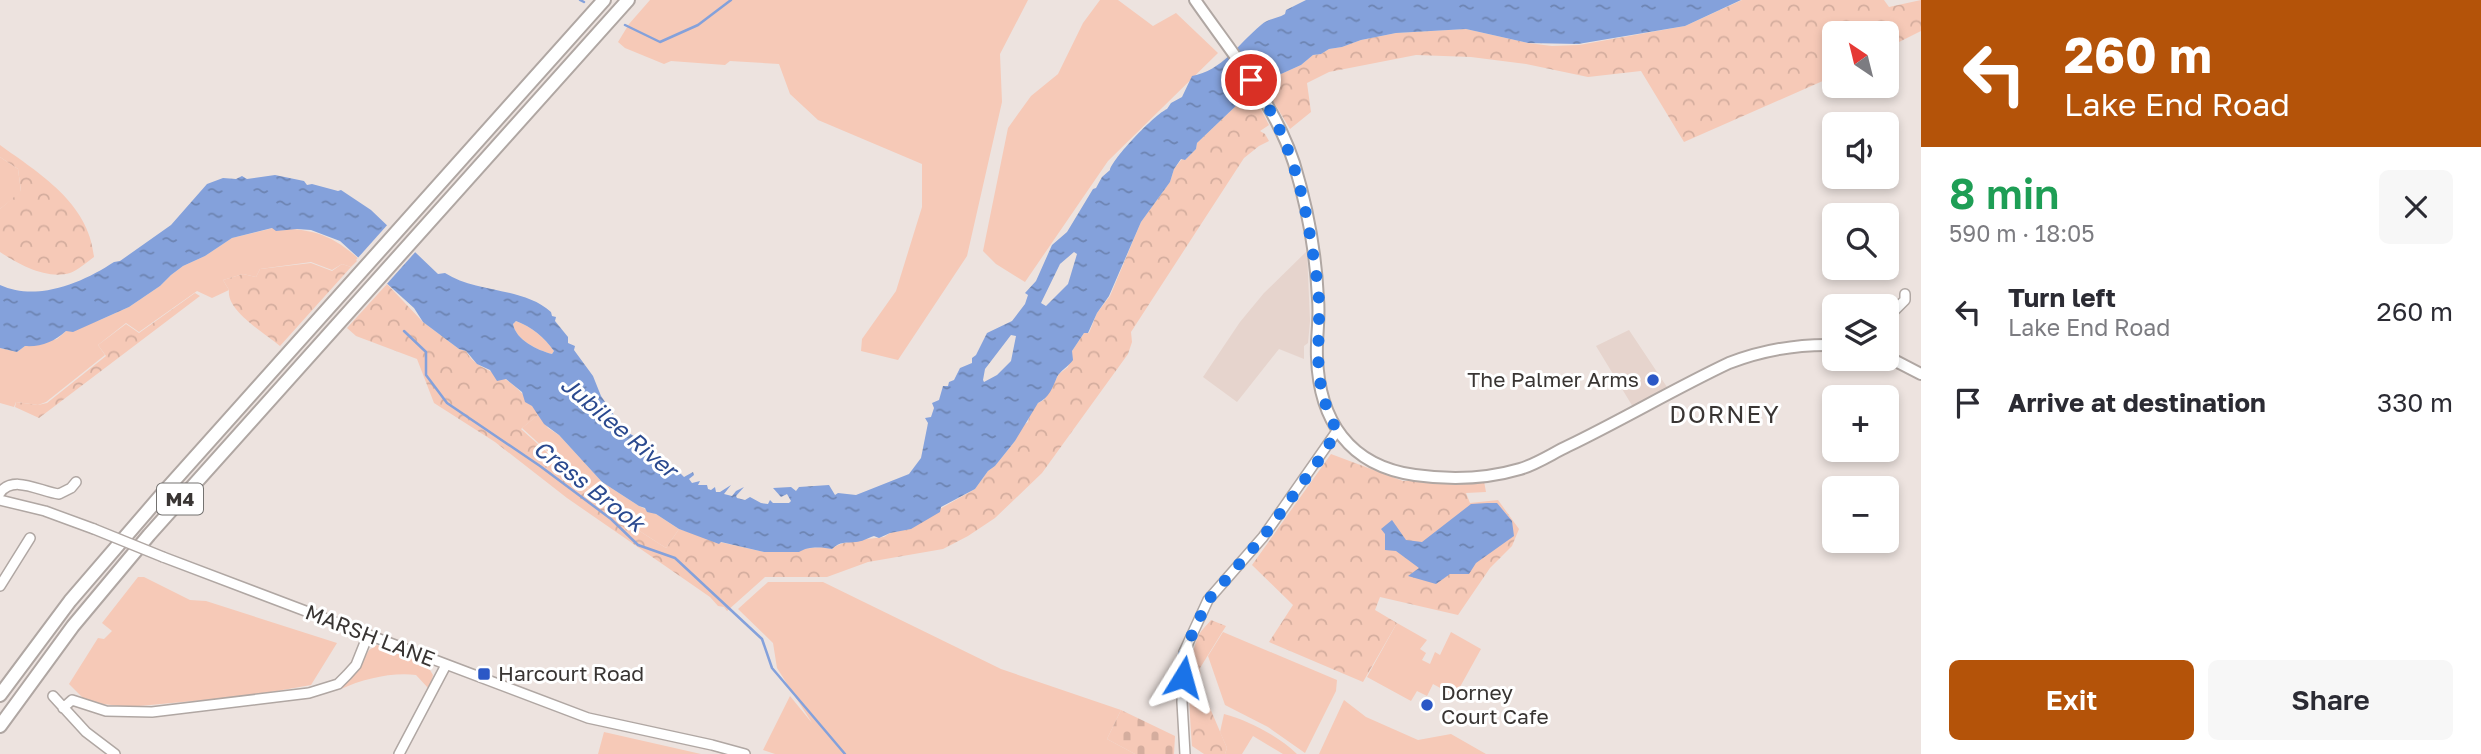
<!DOCTYPE html>
<meta charset="utf-8">
<style>
:root{--surface:#fff;--page:#f7f7f7;--text:#2b2b33;--muted:#7c7c81;--accent:#b45309}
body{margin:0;font-family:"Golos Text",sans-serif;background:var(--page);color:var(--text);height:100vh;display:flex;flex-direction:column;font-size:26px;white-space:nowrap}
*{box-sizing:border-box;margin:0}
p{font-size:23px;color:var(--muted)}
.icon{flex:none;width:38px;height:38px;fill:none;stroke:currentColor;stroke-width:2;stroke-linecap:round;stroke-linejoin:round}
.map{position:relative;flex:1;overflow:hidden}
.panel{display:flex;flex-direction:column;background:var(--surface);width:560px}
.panel>*{flex:none}
.top-card{background:#b45309;color:#fff;overflow:hidden}
.needle{width:46px;rotate:325deg}
.fabs{position:absolute;left:1822px;top:21px;display:grid;gap:14px}
.fabs a{display:grid;place-items:center;width:77px;height:77px;border-radius:10px;background:var(--surface);box-shadow:0 4px 10px #0003;font-size:35px}
.pin{position:absolute;display:grid;place-items:center;width:60px;height:60px;color:#fff;margin:-30px;border:4px solid #fff;border-radius:50%;box-shadow:0 2px 7px #0007}
.me{position:absolute;width:77px;margin:-38px;rotate:8deg;stroke-linejoin:round;filter:drop-shadow(0 0 5px #0008)}
.turn{display:flex;align-items:center;gap:24px;height:147px;padding:0 28px;font-size:32px}
.turn .icon{width:91px;height:91px;stroke-width:2.5}
.turn b{display:block;font-size:49px;line-height:60px}
.round{display:grid;place-items:center;flex:none;width:74px;height:74px;border-radius:10px;background:var(--page)}
.summary{display:flex;align-items:center;justify-content:space-between;height:119px;padding:0 28px}
h1{font-size:42px;font-weight:600;line-height:52px;color:#1e9e55}
.button{display:flex;gap:14px;margin-top:auto;padding:14px 28px}
.button a{flex:1;height:80px;border-radius:10px;background:var(--accent);color:#fff;font-size:28px;font-weight:600;line-height:80px;text-align:center}
.button a+a{background:var(--page);color:var(--text)}
ul{padding:0;list-style:none}
li{display:flex;align-items:center;gap:21px;height:91px;padding:0 28px}
li div{flex:1}
li b{display:block;font-size:26px}
li em{font-style:normal}
main{display:flex;flex:1;min-height:0}
.map>svg:first-child{display:block}
.built{fill:#e6d4cd}
.green{fill:#f6c9b7}
.forest{fill:url(#forest-crowns)}
.cemetery{fill:url(#cemetery-stones)}
.water{fill:url(#water-ripples);fill-rule:evenodd}
.pier{fill:#ede3df}
.lines{fill:none;stroke-linecap:round;stroke-linejoin:round}
.stream{stroke:#84a1db;stroke-width:2.5}
.minor-casing{stroke:#b0a7a3;stroke-width:12}
.major-casing{stroke:#b0a7a3;stroke-width:14}
.highway-casing{stroke:#b0a7a3;stroke-width:16}
.minor{stroke:#fff;stroke-width:9}
.major{stroke:#fff;stroke-width:10}
.highway{stroke:#fff;stroke-width:12}
.minor-bridge-casing{stroke:#b0a7a3;stroke-width:12;stroke-linecap:butt}
.minor-bridge{stroke:#fff;stroke-width:9}
.route{stroke:#1a73e8;stroke-width:12;stroke-dasharray:0 21.6}
.poi-dot{fill:#2b58c6;stroke:#fff;stroke-width:2.5}
.labels{text-anchor:middle;stroke-width:6;stroke-linejoin:round;paint-order:stroke}
.shield{fill:#fff;stroke:#747270;stroke-width:2}
.shield-label{font-size:19px;font-weight:bold;fill:#393533}
.poi-label{font-size:21px;fill:#393533;stroke:#fff;text-anchor:start}
.street-label{font-size:21px;fill:#393533;stroke:#fff}
.water-label{font-size:23px;font-style:italic;fill:#2a498f;stroke:#fff}
.quarter-label{font-size:24px;letter-spacing:2px;fill:#393533;stroke:#fff}
</style>
<main>
<div class="map">
<svg width="1921" height="754" viewBox="0 0 1921 754">
<defs>
<pattern id="forest-crowns" width="20" height="18" patternUnits="userSpaceOnUse" patternTransform="scale(1.75)"><rect width="20" height="18" fill="#f6c9b7"/><path d="M2 6a3 3 0 1 1 6 0M12 15a3 3 0 1 1 6 0" fill="none" stroke="#d4ad9e"/></pattern>
<pattern id="cemetery-stones" width="16" height="16" patternUnits="userSpaceOnUse" patternTransform="scale(1.75)"><rect width="16" height="16" fill="#f6c9b7"/><path d="M2 7V4a2 2 0 0 1 4 0v3zM10 15v-3a2 2 0 0 1 4 0v3z" fill="#d4ad9e"/></pattern>
<pattern id="water-ripples" width="26" height="14" patternUnits="userSpaceOnUse" patternTransform="scale(1.75)"><rect width="26" height="14" fill="#84a1db"/><path d="M2 4q2-2 4 0t4 0M15 11q2-2 4 0t4 0" fill="none" stroke="#6d84b2"/></pattern>
</defs>
<rect width="100%" height="100%" fill="#ede3df"/>
<path class="built" d="M 1307,251 L 1310,321 L 1308,343 L 1304,346 L 1304,359 L 1279,349 L 1237,402 L 1203,377 L 1240,322 L 1264,293 Z
M 1629,330 L 1667,387 L 1633,407 L 1596,346 Z"/>
<path class="green" d="M 650,0 L 1028,0 L 1000,54 L 1002,102 L 967,256 L 898,360 L 861,351 L 862,339 L 896,291 L 922,207 L 922,164 L 818,120 L 790,94 L 779,64 L 730,61 L 725,65 L 671,61 L 664,64 L 625,48 L 618,42 L 629,24 Z
M 1100,0 L 1118,0 L 1153,26 L 1176,13 L 1218,53 L 1108,161 L 1025,282 L 996,264 L 983,251 L 1008,128 L 1031,96 L 1058,74 L 1083,23 Z
M 0,157 L 18,169 L 21,192 L 0,209 Z
M 273,228 C 311,229 330,233 359,259 L 351,267 L 342,264 L 332,270 L 311,262 L 260,269 L 256,277 L 243,274 L 223,280 L 229,290 L 212,298 L 197,291 L 139,332 L 126,323 L 98,345 L 105,355 L 46,402 L 38,405 L 16,402 L 14,407 L 0,403 L 0,348 L 17,352 L 25,346 L 57,339 L 66,331 L 100,320 L 129,307 L 160,286 L 171,275 L 183,266 L 205,256 L 232,238 Z
M 516,321 C 532,327 544,337 554,351 L 552,354 C 537,350 516,340 513,324 Z
M 539,414 L 548,428 L 559,435 L 602,482 L 639,506 L 656,514 L 679,529 L 666,548 L 624,521 L 522,428 Z
M 138,577 L 144,577 L 190,600 L 206,601 L 337,643 L 311,685 L 248,696 L 128,707 L 87,702 L 69,684 L 98,638 L 104,639 L 112,631 L 102,623 Z
M 768,582 L 823,582 L 1001,669 L 1121,710 L 1107,739 L 1135,754 L 775,754 L 763,750 L 790,696 L 812,723 L 777,668 L 773,643 L 738,609 Z
M 1397,623 L 1427,640 L 1420,649 L 1426,653 L 1422,660 L 1430,664 L 1435,652 L 1440,655 L 1451,632 L 1481,649 L 1455,696 L 1433,684 L 1427,696 L 1417,691 L 1411,701 L 1367,677 Z
M 1223,632 L 1337,680 L 1336,691 L 1305,753 L 1268,727 L 1225,705 L 1208,656 Z
M 377,645 L 427,665 L 433,675 L 429,689 L 416,675 C 392,672 363,679 341,689 L 357,671 L 369,650 Z
M 1344,700 L 1366,717 L 1418,740 L 1451,734 L 1486,754 L 1319,754 Z
M 1224,714 C 1250,721 1278,736 1297,754 L 1283,754 L 1253,736 L 1242,754 L 1225,754 L 1227,748 L 1220,732 Z
M 604,732 L 701,754 L 598,754 Z"/>
<path class="forest" d="M 1742,0 L 1884,0 L 1889,7 L 1921,0 L 1921,31 L 1887,48 L 1886,33 L 1834,33 L 1834,76 L 1684,142 L 1641,71 L 1588,77 L 1526,64 L 1471,57 L 1416,55 L 1329,72 L 1307,83 L 1311,112 L 1290,129 L 1264,86 L 1281,74 L 1301,65 L 1313,55 L 1321,54 L 1329,49 L 1342,47 L 1361,40 L 1396,33 L 1466,29 L 1528,43 L 1552,46 L 1579,45 L 1685,26 Z
M 1253,94 L 1269,125 L 1260,131 L 1265,134 L 1269,141 L 1259,146 L 1244,158 L 1131,332 L 1132,342 L 1128,354 L 1042,473 L 995,518 L 968,536 L 943,549 L 868,562 L 827,577 L 765,577 L 727,611 L 724,607 L 718,606 L 710,597 L 567,498 L 495,442 L 434,403 L 417,359 L 356,336 L 347,328 L 387,284 L 423,322 L 459,349 L 466,351 C 475,369 497,371 512,384 C 522,392 530,403 539,414 L 521,429 L 624,521 L 666,548 L 679,529 L 720,542 L 764,552 L 824,547 L 832,549 C 841,540 872,539 884,537 L 890,533 L 903,530 L 975,489 L 988,471 L 995,466 L 1015,441 L 1022,426 L 1028,422 L 1030,413 L 1038,403 L 1044,400 L 1059,374 L 1068,367 L 1072,351 L 1084,333 L 1089,333 L 1097,313 L 1110,296 L 1141,222 L 1170,182 L 1174,169 L 1182,159 L 1185,160 L 1196,149 L 1197,143 L 1240,102 Z
M 0,145 C 40,174 89,203 94,257 C 87,262 78,270 70,273 C 47,280 18,264 0,252 L 0,209 L 21,191 L 18,169 L 0,157 Z
M 311,263 L 332,271 L 342,264 L 351,267 L 280,346 C 265,333 226,311 229,290 L 223,280 L 243,274 L 256,277 L 260,269 Z
M 195,293 L 200,296 L 39,418 L 15,407 L 16,402 L 38,405 L 47,403 L 106,356 L 98,345 L 126,324 L 139,333 Z
M 1331,454 L 1403,481 L 1484,481 L 1486,492 L 1466,493 L 1470,503 L 1498,500 L 1519,529 L 1512,546 L 1490,568 L 1458,615 L 1380,597 L 1375,610 L 1397,623 L 1363,682 L 1269,642 L 1293,605 L 1252,565 Z
M 1211,620 L 1226,626 L 1200,668 L 1201,687 L 1227,748 L 1225,754 L 1204,754 L 1192,746 C 1190,715 1185,666 1198,637 C 1200,631 1207,625 1211,620 Z"/>
<path class="cemetery" d="M 1121,710 L 1175,736 L 1174,754 L 1135,754 L 1107,739 Z"/>
<path class="water" d="M 1306,0 L 1741,0 L 1685,26 L 1578,44 L 1528,43 L 1466,29 L 1396,33 L 1361,40 L 1342,47 L 1329,49 L 1321,54 L 1313,55 L 1301,65 L 1281,74 L 1240,102 L 1197,143 L 1196,149 L 1185,160 L 1181,159 L 1174,169 L 1170,182 L 1141,222 L 1109,296 L 1097,313 L 1088,333 L 1084,333 L 1072,351 L 1073,360 C 1069,366 1060,371 1057,377 C 1053,387 1049,398 1038,403 L 1015,441 L 995,466 L 988,471 L 975,489 L 941,507 L 940,512 L 911,529 L 890,533 L 879,538 L 874,536 C 868,538 861,542 856,542 C 846,543 840,541 832,549 C 822,547 808,546 799,552 L 764,552 L 721,542 L 719,544 L 679,529 L 656,514 L 647,512 L 645,508 L 639,506 L 602,482 L 559,435 L 544,424 L 532,406 L 525,402 L 522,392 L 506,379 L 497,381 L 490,370 L 477,364 L 466,351 L 459,349 L 423,322 L 414,308 L 340,241 L 311,230 L 297,229 L 276,231 L 272,228 L 232,238 L 205,256 L 183,266 L 171,275 L 160,286 L 129,307 L 73,332 L 66,331 C 54,342 41,347 25,346 L 17,352 L 0,348 L 0,285 C 37,302 82,283 114,262 L 120,261 L 171,225 L 207,184 L 223,178 L 236,179 L 242,176 L 247,179 L 275,175 L 304,181 L 307,185 L 312,184 L 338,191 L 341,190 L 371,210 L 438,274 L 445,273 C 476,293 523,287 551,312 L 552,316 L 556,317 L 555,321 L 568,337 L 568,343 L 575,346 L 574,350 L 593,376 L 601,396 L 625,431 L 634,436 L 647,454 L 656,461 L 671,468 L 676,473 L 680,473 L 684,477 L 693,472 L 694,475 L 689,479 L 692,483 L 700,481 L 698,485 L 707,485 L 708,489 L 711,490 L 715,487 L 716,492 L 720,492 L 731,485 L 724,494 L 732,496 L 736,491 L 744,487 L 736,496 L 737,498 L 745,500 L 750,497 L 761,503 L 768,504 L 770,500 L 773,503 L 789,503 L 791,501 L 787,494 L 781,497 L 773,488 L 791,487 L 796,491 L 799,487 L 829,485 L 835,495 L 838,493 L 856,495 L 909,474 L 921,458 L 928,423 L 925,418 L 931,417 L 934,408 L 932,403 L 939,400 L 943,386 L 948,386 L 949,382 L 954,380 L 960,368 L 972,363 L 972,358 L 976,355 L 987,333 L 1012,321 L 1025,304 L 1028,295 L 1025,293 L 1036,281 L 1052,245 L 1067,232 L 1093,189 L 1096,188 L 1102,177 L 1110,170 C 1112,159 1155,114 1167,109 L 1171,103 L 1182,97 L 1192,76 C 1222,71 1239,43 1261,25 C 1269,18 1277,19 1285,14 L 1286,10 ZM 1074,252 L 1077,254 L 1068,284 L 1046,306 L 1041,303 L 1060,264 ZM 516,321 C 532,327 544,337 554,351 L 552,354 C 537,350 516,340 513,324 ZM 1011,335 L 1016,336 L 1011,361 L 997,375 L 984,382 L 983,380 L 985,369 Z
M 1487,503 L 1497,503 L 1512,521 L 1514,536 L 1476,563 L 1469,574 L 1450,574 L 1436,584 L 1408,576 L 1419,568 L 1396,551 L 1385,550 L 1385,534 L 1381,529 L 1392,520 L 1406,540 L 1422,542 L 1471,504 Z"/>
<path class="pier" d="M 389,223 L 418,249 L 385,286 L 356,260 Z"/>
<g class="lines">
<path class="stream" d="M 580,0 L 584,2
M 625,25 L 660,42 L 698,25 L 731,0
M 404,331 L 426,352 L 426,375 L 447,403 L 540,466 L 611,519 L 638,545 L 675,558 L 762,639 L 772,668 L 845,754"/>
<g class="minor-casing">
<path id="minor" d="M 1886,319 L 1905,300 L 1905,294
M 0,493 C 13,474 41,492 59,494 L 71,488 L 76,482
M 0,500 L 45,511 L 94,529
M 163,557 L 588,718 L 712,745 L 745,754
M 0,586 L 30,538
M 53,696 L 86,732 L 115,754
M 63,708 L 72,700 L 106,711 L 152,712 L 309,693 L 338,684 L 347,675 L 356,665 L 368,635
M 399,754 L 446,665
M 1185,754 L 1182,702 L 1184,652 L 1208,600 L 1263,537 L 1337,431"/>
</g>
<g class="major-casing">
<path id="major" d="M 1195,0 C 1231,52 1274,102 1294,163 C 1307,206 1316,254 1318,299 C 1320,318 1316,338 1317,357 C 1319,420 1349,466 1415,475 C 1450,480 1486,479 1520,469 C 1537,464 1553,453 1568,446 C 1622,420 1674,389 1729,363 C 1763,350 1797,344 1834,345
M 1886,356 L 1921,374"/>
</g>
<g class="highway-casing">
<path id="highway" d="M 0,695 L 70,601 L 163,493 L 604,0
M 0,726 L 73,626 L 149,535 L 628,0"/>
</g>
<use href="#minor" class="minor"/>
<use href="#major" class="major"/>
<use href="#highway" class="highway"/>
<g class="minor-bridge-casing">
<path id="minor-bridge" d="M 94,529 L 163,557"/>
</g>
<use href="#minor-bridge" class="minor-bridge"/>
</g>
<g class="lines">
<path class="route" d="M 1183,677 L 1184,652 L 1208,600 L 1263,537 L 1322,456 L 1337,431 C 1311,380 1320,354 1319,301 C 1318,284 1315,266 1312,248 C 1303,188 1287,130 1251,80"/>
</g>
<g class="poi-dot">
<circle cx="1653" cy="380" r="7"/>
<rect x="477" y="667" width="14" height="14" rx="3.5"/>
<circle cx="1427" cy="705" r="7"/>
</g>
<g class="labels">
<rect class="shield" x="157" y="483.5" width="46" height="31" rx="5"/>
<g class="shield-label">
<text x="180" y="506">M4</text>
</g>
<g class="poi-label">
<text x="1639" y="387" text-anchor="end">The Palmer Arms</text>
<text x="498" y="681">Harcourt Road</text>
<text x="1441" y="700">Dorney<tspan x="1441" dy="24">Court Cafe</tspan></text>
</g>
<g class="street-label">
<text transform="translate(370 636) rotate(21)" y="7">MARSH LANE</text>
</g>
<g class="water-label">
<text transform="translate(619 427) rotate(40)" y="8">Jubilee River</text>
<text transform="translate(589 486) rotate(38)" y="8">Cress Brook</text>
</g>
<g class="quarter-label">
<text x="1725" y="423">DORNEY</text>
</g>
</g>
</svg>
<div class="fabs">
<a><svg class="needle" viewBox="-14 -14 28 28"><path d="M0-13l5 13h-10z" fill="#e53935"/><path d="M0 13l5-13h-10z" fill="#7c7c81"/></svg></a>
<a><svg class="icon" aria-label="sound" viewBox="0 0 24 24"><path d="M4 9h4l5-4v14l-5-4H4zM17 9q2 3 0 6"/></svg></a>
<a><svg class="icon" aria-label="search" viewBox="0 0 24 24"><circle cx="10" cy="10" r="6"/><path d="M15 15l6 6"/></svg></a>
<a><svg class="icon" aria-label="layers" viewBox="0 0 24 24"><path d="M12 4l9 5-9 5-9-5zM3 14l9 5 9-5"/></svg></a>
<a>+</a>
<a>−</a>
</div>
<div class="pin" style="left:1251px;top:80px;background:#d93025"><svg class="icon" aria-label="arrive" viewBox="0 0 24 24"><path d="M6 21V4h12l-3 4 3 4H6"/></svg></div>
<svg class="me" style="left:1183px;top:677px" viewBox="-20 -20 40 40"><path d="M0-17L14 15 0 8-14 15z" fill="#1a73e8" stroke="#fff" stroke-width="4"/></svg>
</div>
<section class="panel">
<div class="top-card">
<div class="turn"><svg class="icon" aria-label="left" viewBox="0 0 24 24"><path d="M17 20v-9H6M10 6l-5 5 5 5"/></svg><div><b>260 m</b>Lake End Road</div></div>
</div>
<div class="summary"><div><h1>8 min</h1><p>590 m · 18:05</p></div><a class="round"><svg class="icon" aria-label="close" viewBox="0 0 24 24"><path d="M6 6l12 12M18 6L6 18"/></svg></a></div>
<ul>
<li><svg class="icon" aria-label="left" viewBox="0 0 24 24"><path d="M17 20v-9H6M10 6l-5 5 5 5"/></svg><div><b>Turn left</b><p>Lake End Road</p></div><em>260 m</em></li>
<li><svg class="icon" aria-label="arrive" viewBox="0 0 24 24"><path d="M6 21V4h12l-3 4 3 4H6"/></svg><div><b>Arrive at destination</b></div><em>330 m</em></li>
</ul>
<div class="button"><a>Exit</a><a>Share</a></div>
</section>
</main>
